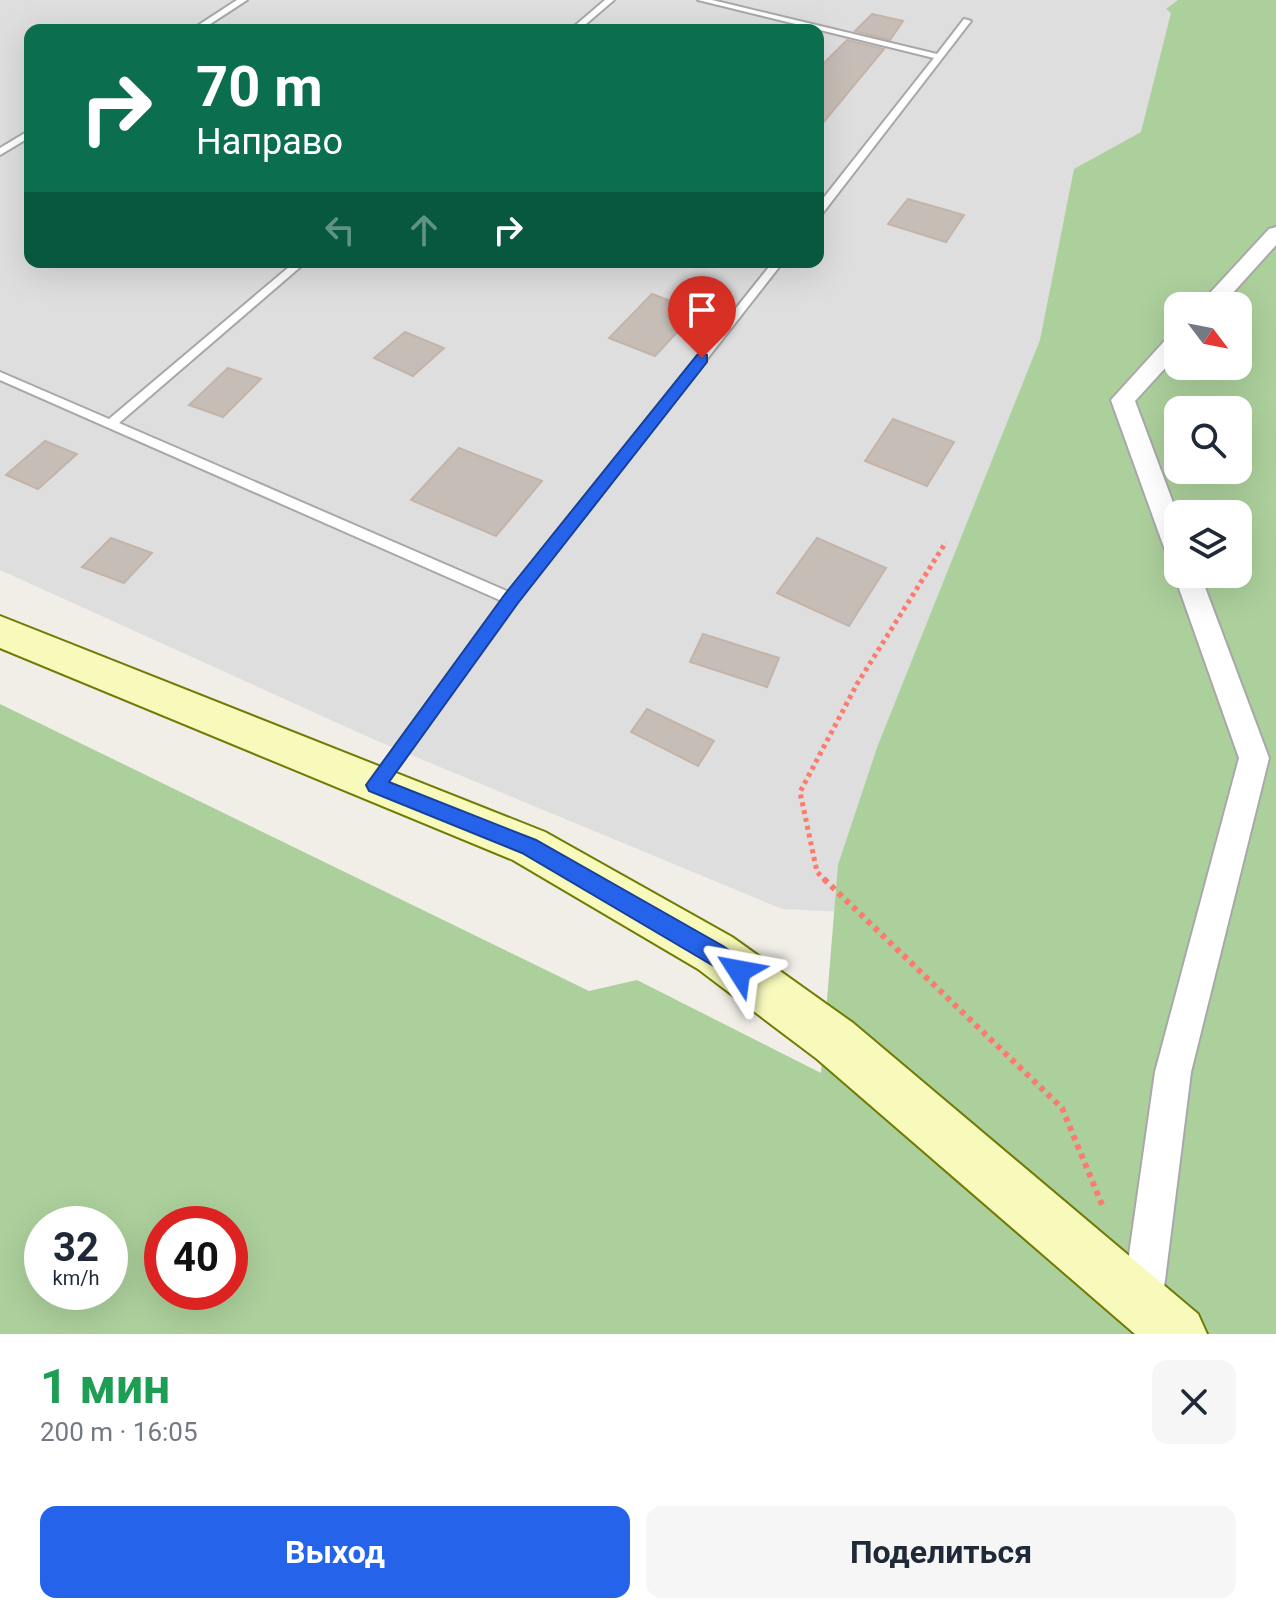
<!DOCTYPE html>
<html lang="ru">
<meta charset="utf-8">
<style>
:root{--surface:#fff;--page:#f6f6f7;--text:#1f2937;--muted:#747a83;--accent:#2563eb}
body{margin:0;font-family:Roboto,sans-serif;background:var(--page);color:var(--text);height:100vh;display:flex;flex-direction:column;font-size:30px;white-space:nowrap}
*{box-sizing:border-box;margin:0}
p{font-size:26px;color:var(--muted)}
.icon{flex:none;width:44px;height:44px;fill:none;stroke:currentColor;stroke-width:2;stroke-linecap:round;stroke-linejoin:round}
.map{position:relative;height:1334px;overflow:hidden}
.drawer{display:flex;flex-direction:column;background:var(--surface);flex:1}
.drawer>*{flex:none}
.top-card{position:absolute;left:24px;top:24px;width:800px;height:244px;border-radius:16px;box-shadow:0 8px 32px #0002;background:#0b6e4f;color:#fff;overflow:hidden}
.needle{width:52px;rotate:122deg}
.fabs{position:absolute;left:1164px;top:292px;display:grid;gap:16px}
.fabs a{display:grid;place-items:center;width:88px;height:88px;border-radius:16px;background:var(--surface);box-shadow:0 8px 32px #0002;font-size:40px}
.speed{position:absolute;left:24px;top:1206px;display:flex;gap:16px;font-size:40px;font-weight:700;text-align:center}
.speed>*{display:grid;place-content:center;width:104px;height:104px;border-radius:50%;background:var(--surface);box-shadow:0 8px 32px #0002;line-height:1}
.speed small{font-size:20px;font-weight:400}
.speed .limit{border:12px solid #d22;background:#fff;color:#111}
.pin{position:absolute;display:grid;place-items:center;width:68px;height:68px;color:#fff;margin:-82px -34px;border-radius:50% 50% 50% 0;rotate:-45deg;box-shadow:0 0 8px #0007}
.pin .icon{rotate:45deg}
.me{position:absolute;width:88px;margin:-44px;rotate:304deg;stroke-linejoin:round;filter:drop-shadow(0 0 6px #0008)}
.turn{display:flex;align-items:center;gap:28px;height:168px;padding:0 40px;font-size:36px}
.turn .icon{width:104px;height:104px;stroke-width:2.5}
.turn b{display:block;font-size:56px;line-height:68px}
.lanes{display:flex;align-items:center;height:76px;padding:0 40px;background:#0003;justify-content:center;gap:40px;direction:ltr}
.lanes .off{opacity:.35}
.round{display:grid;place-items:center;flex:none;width:84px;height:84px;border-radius:16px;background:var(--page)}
.head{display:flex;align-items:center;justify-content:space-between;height:136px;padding:0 40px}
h1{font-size:48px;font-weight:700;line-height:60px;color:#1e9e55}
.cta{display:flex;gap:16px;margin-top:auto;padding:16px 40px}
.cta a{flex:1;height:92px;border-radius:16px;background:var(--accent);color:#fff;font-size:32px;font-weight:700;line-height:92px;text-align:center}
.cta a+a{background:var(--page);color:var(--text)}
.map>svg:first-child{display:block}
.residential{fill:#dfdede;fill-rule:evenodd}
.forest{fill:#acd09c;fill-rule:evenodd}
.building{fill:#c6bdb6;stroke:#c3b4a9;stroke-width:2}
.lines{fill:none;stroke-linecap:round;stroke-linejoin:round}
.lane-casing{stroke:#a8a8a8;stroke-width:4}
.street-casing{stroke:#a8a8a8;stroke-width:4}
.secondary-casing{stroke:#707b04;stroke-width:4}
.path-far1{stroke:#fb7b6f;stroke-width:5;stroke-dasharray:4 4;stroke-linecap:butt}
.path{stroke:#fb7b6f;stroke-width:6;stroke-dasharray:5 5;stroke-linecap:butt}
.lane{fill:#fff;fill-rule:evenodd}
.street{fill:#fff;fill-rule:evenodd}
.secondary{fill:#f8fabc;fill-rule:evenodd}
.route{fill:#2563eb;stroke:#184099;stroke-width:2}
</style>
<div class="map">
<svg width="1276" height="1334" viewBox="0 0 1276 1334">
<rect width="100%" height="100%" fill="#f1eee7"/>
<path class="residential" d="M 0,0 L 1276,0 L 1276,219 L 1238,514 L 1178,514 L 1178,574 L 1097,924 L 782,909 L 375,740 L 0,570 ZM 30,30 L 818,30 L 818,262 L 30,262 ZM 1178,306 L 1238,306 L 1238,366 L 1178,366 ZM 1178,410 L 1238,410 L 1238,470 L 1178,470 Z"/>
<path class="forest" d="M 1178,0 L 1276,0 L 1276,1334 L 0,1334 L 0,704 L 589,991 L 637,980 L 821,1073 L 838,865 L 878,745 L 1040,340 L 1074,169 L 1141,132 L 1171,13 L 1166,9 ZM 1178,306 L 1238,306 L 1238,366 L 1178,366 ZM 1178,410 L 1238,410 L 1238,470 L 1178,470 ZM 1178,514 L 1238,514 L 1238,574 L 1178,574 ZM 42,1224 L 110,1224 L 110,1292 L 42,1292 ZM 162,1224 L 230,1224 L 230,1292 L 162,1292 Z"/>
<path class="building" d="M 872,14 L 903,21 L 890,40 L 855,31 Z
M 847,40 L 884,49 L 818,129 L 818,69 Z
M 908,199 L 964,215 L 946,242 L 888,224 Z
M 652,294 L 697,311 L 655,356 L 609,338 Z
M 405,332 L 444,348 L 413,376 L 374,358 Z
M 228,368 L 261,379 L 223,417 L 189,405 Z
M 893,419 L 954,442 L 927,486 L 865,461 Z
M 45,441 L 77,454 L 38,489 L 6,475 Z
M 459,448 L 542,481 L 496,536 L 411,500 Z
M 111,538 L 152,553 L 124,583 L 82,567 Z
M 817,538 L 886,568 L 849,626 L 777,593 Z
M 703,634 L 779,658 L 767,687 L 690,662 Z
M 647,709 L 714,741 L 698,766 L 631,732 Z"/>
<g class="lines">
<g class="lane-casing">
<path id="lane" d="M 237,0 L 247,0 L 201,30 L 191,30 Z
M 605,0 L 614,0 L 579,30 L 570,30 Z
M 698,0 L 712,0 L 937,54 L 964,19 L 971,21 L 822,214 L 818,215 L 818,205 L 934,58 Z
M 30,130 L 30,137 L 0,155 L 0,148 Z
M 295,262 L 306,262 L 119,423 L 509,592 L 773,262 L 783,262 L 516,603 L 381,790 L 376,792 L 371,790 L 368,785 L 371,780 L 502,601 L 0,380 L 0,372 L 109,419 Z"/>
</g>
<g class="street-casing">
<path id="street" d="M 1276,227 L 1276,245 L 1221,306 L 1198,306 L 1269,229 Z
M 1178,333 L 1178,354 L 1135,401 L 1178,516 L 1178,560 L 1169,557 L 1165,550 L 1111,400 L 1170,335 Z
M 1178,567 L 1178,574 L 1200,574 L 1269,758 L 1191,1072 L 1162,1304 L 1156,1318 L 1142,1324 L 1128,1318 L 1122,1304 L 1155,1072 L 1239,758 L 1174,574 Z"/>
</g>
<g class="secondary-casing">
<path id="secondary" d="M 0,616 L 545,832 L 732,937 L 853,1023 L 1198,1314 L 1207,1334 L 1135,1334 L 817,1059 L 698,969 L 513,860 L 0,648 Z"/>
</g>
<path class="path-far1" d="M 826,881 L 817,872 L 800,792 L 857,684 L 946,542"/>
<path class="path" d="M 824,879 L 1062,1108 L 1103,1207"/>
<use href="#lane" class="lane"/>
<use href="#street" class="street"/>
<use href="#secondary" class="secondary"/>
</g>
<path class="route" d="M 702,353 L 707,355 L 707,362 L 518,603 L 389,782 L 536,840 L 723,946 L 747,963 L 750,971 L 747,978 L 739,981 L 522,853 L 369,791 L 366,785 L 505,594 L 697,355 Z"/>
</svg>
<div class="fabs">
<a><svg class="needle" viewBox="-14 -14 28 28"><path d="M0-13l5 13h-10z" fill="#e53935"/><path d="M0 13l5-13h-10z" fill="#747a83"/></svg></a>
<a><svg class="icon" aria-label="search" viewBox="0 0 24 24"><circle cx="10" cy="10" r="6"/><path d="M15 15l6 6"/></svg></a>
<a><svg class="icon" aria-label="layers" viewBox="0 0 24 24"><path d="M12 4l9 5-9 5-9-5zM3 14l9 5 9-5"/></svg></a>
</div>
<div class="speed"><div>32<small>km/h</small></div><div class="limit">40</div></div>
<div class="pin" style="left:702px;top:358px;background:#d93025"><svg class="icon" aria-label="arrive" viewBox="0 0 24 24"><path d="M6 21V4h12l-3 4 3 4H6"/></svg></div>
<svg class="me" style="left:739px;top:971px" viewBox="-20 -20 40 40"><path d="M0-17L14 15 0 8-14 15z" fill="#2563eb" stroke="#fff" stroke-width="4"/></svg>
<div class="top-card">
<div class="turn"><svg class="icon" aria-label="right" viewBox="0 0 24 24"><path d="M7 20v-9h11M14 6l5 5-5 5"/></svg><div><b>70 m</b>Направо</div></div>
<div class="lanes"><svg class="icon off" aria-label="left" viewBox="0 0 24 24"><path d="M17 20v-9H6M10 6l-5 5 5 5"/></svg><svg class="icon off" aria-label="ahead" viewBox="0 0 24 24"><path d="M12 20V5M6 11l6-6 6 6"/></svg><svg class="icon" aria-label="right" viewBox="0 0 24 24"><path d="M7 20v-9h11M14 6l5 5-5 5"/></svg></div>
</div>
</div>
<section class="drawer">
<div class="head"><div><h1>1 мин</h1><p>200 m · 16:05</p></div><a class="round"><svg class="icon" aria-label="close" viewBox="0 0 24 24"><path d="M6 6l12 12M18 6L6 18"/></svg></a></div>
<div class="cta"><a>Выход</a><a>Поделиться</a></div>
</section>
